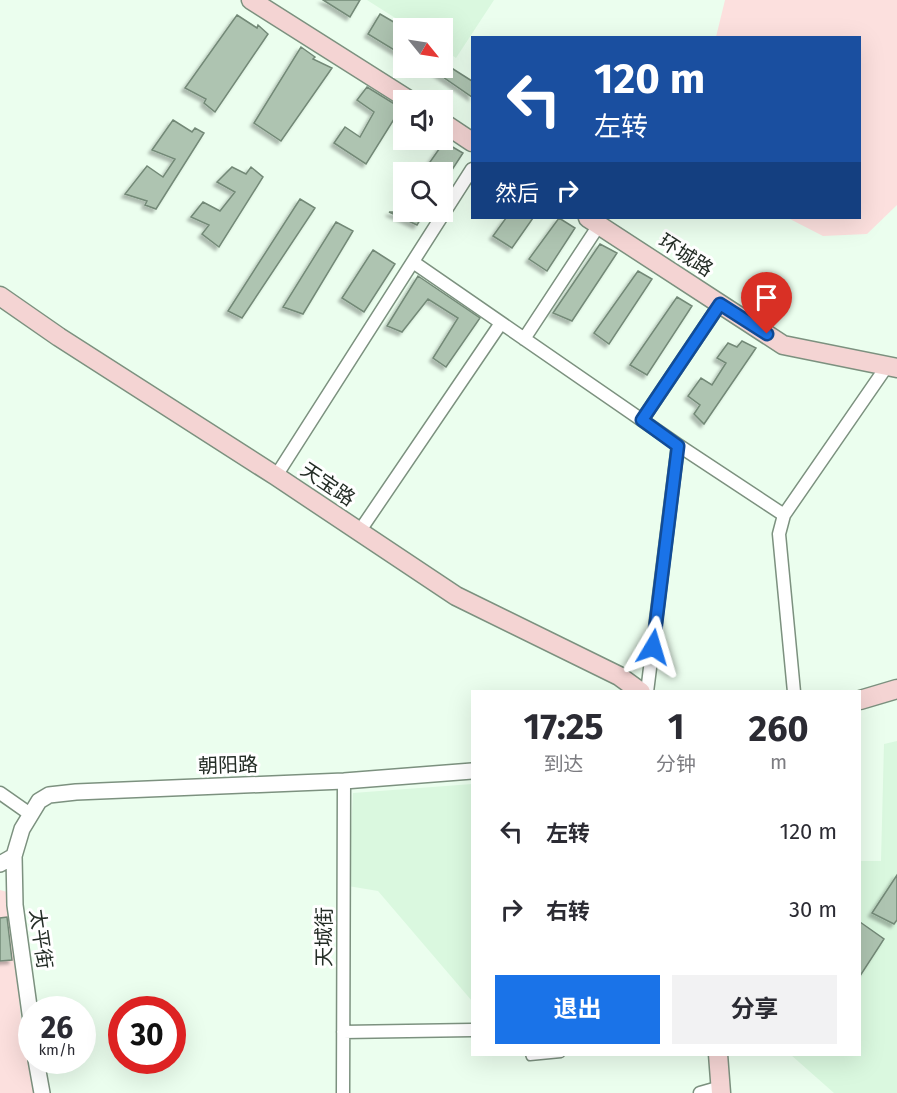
<!DOCTYPE html>
<html lang="zh">
<meta charset="utf-8">
<style>
:root{--surface:#fff;--page:#f2f2f3;--text:#2b2b33;--muted:#7c7c81;--accent:#1a73e8}
body{margin:0;font-family:"Fira Sans","Noto Sans SC",sans-serif;background:var(--page);color:var(--text);height:100vh;display:flex;flex-direction:column;font-size:22px;white-space:nowrap}
*{box-sizing:border-box;margin:0}
p{font-size:20px;color:var(--muted)}
.icon{flex:none;width:33px;height:33px;fill:none;stroke:currentColor;stroke-width:2;stroke-linecap:round;stroke-linejoin:round}
.map{position:relative;flex:1;overflow:hidden}
.drawer{position:absolute;left:471px;top:690px;width:390px;height:366px;display:flex;flex-direction:column;background:var(--surface);border-radius:0px;box-shadow:0 6px 24px #0002}
.drawer>*{flex:none}
.top-card{position:absolute;left:471px;top:36px;width:390px;height:183px;border-radius:0px;box-shadow:0 6px 24px #0002;background:#1a4fa0;color:#fff;overflow:hidden}
.needle{width:39px;rotate:120deg}
.controls{position:absolute;left:393px;top:18px;display:grid;gap:12px}
.controls a{display:grid;place-items:center;width:60px;height:60px;border-radius:0px;background:var(--surface);box-shadow:0 6px 24px #0002;font-size:30px}
.speed{position:absolute;left:18px;top:996px;display:flex;gap:12px;font-size:30px;font-weight:700;text-align:center}
.speed>*{display:grid;place-content:center;width:78px;height:78px;border-radius:50%;background:var(--surface);box-shadow:0 6px 24px #0002;line-height:1}
.speed small{font-size:15px;font-weight:400}
.speed .limit{border:9px solid #d22;background:#fff;color:#111}
.pin{position:absolute;display:grid;place-items:center;width:51px;height:51px;color:#fff;margin:-62px -26px;border-radius:50% 50% 50% 0;rotate:-45deg;box-shadow:0 0 6px #0007}
.pin .icon{rotate:45deg}
.me{position:absolute;width:66px;margin:-33px;rotate:7deg;stroke-linejoin:round;filter:drop-shadow(0 0 4px #0008)}
.turn{display:flex;align-items:center;gap:21px;height:126px;padding:0 24px;font-size:27px}
.turn .icon{width:78px;height:78px;stroke-width:2.5}
.turn b{display:block;font-size:42px;line-height:51px}
.then{display:flex;align-items:center;height:57px;padding:0 24px;background:#0003;gap:12px;font-size:22px}
.eta{display:flex;justify-content:space-evenly;align-items:center;height:102px;text-align:center}
.eta b{font-size:36px;font-weight:700;line-height:42px}
.primary-button{display:flex;gap:12px;margin-top:auto;padding:12px 24px}
.primary-button a{flex:1;height:69px;border-radius:0px;background:var(--accent);color:#fff;font-size:24px;font-weight:700;line-height:69px;text-align:center}
.primary-button a+a{background:var(--page);color:var(--text)}
ul{padding:0;list-style:none}
li{display:flex;align-items:center;gap:18px;height:78px;padding:0 24px}
li div{flex:1}
li b{display:block;font-size:22px}
li em{font-style:normal}
.map>svg:first-child{display:block}
.built{fill:#daf8df}
.green{fill:#fce0de}
.building{fill:#aec4b1;stroke:#738977;stroke-width:1.5;filter:url(#shadow)}
.lines{fill:none;stroke-linecap:round;stroke-linejoin:round}
.service-casing{stroke:#7c917f;stroke-width:9}
.minor-casing{stroke:#7c917f;stroke-width:15}
.tertiary-casing{stroke:#7c917f;stroke-width:18}
.secondary-casing{stroke:#7c917f;stroke-width:21}
.service{stroke:#fff;stroke-width:6}
.minor{stroke:#fff;stroke-width:12}
.tertiary{stroke:#fff;stroke-width:15}
.secondary{stroke:#f4d4d3;stroke-width:18}
.route-casing{stroke:#114b97;stroke-width:15}
.route{stroke:#1a73e8;stroke-width:10}
.labels{text-anchor:middle;stroke-width:6;stroke-linejoin:round;paint-order:stroke}
.street-label{font-size:20px;fill:#242d26;stroke:#fff}
</style>
<div class="map">
<svg width="897" height="1093" viewBox="0 0 897 1093">
<defs>
<filter id="shadow"><feDropShadow dx="-3.5" dy="3.5" stdDeviation="1.5" flood-color="#0004"/></filter>
</defs>
<rect width="100%" height="100%" fill="#ebfeee"/>
<path class="built" d="M 367,0 L 494,0 L 456,58 L 443,49 L 442,28 L 411,28 Z
M 897,741 L 897,1093 L 834,1093 L 791,1055 L 860,1054 L 860,861 L 881,861 L 884,744 Z
M 472,784 L 472,1001 L 378,891 L 348,886 L 353,793 Z"/>
<path class="green" d="M 725,0 L 897,0 L 897,205 L 867,234 L 823,236 L 788,218 L 860,218 L 860,38 L 716,37 Z
M 0,890 L 11,893 L 21,1021 L 34,1093 L 0,1093 Z"/>
<path class="building" d="M 323,0 L 360,0 L 350,17 Z
M 380,14 L 404,28 L 404,56 L 368,34 Z
M 237,15 L 257,28 L 258,25 L 268,34 L 215,112 L 204,103 L 206,99 L 185,88 Z
M 301,47 L 315,57 L 313,59 L 332,68 L 281,141 L 254,123 Z
M 442,62 L 472,81 L 472,97 L 430,68 L 442,68 Z
M 367,87 L 401,108 L 366,164 L 334,143 L 345,127 L 360,137 L 374,112 L 357,100 Z
M 173,120 L 192,132 L 195,128 L 204,133 L 156,209 L 145,205 L 147,201 L 125,194 L 147,166 L 163,177 L 175,159 L 152,150 Z
M 444,142 L 463,153 L 442,185 L 442,172 L 423,172 Z
M 232,167 L 246,174 L 251,167 L 263,177 L 219,247 L 202,234 L 209,225 L 191,217 L 203,202 L 220,211 L 235,192 L 217,182 Z
M 300,199 L 315,208 L 242,318 L 228,311 Z
M 389,212 L 425,212 L 417,225 Z
M 506,218 L 533,218 L 512,248 L 493,236 Z
M 559,218 L 575,228 L 547,271 L 529,259 Z
M 336,222 L 353,231 L 303,314 L 283,307 Z
M 600,244 L 617,253 L 572,321 L 553,313 Z
M 373,250 L 395,264 L 364,312 L 342,298 Z
M 638,271 L 652,279 L 609,344 L 594,333 Z
M 418,276 L 480,318 L 446,367 L 433,358 L 458,318 L 428,299 L 402,332 L 387,326 Z
M 677,297 L 692,306 L 647,375 L 630,365 Z
M 742,341 L 756,348 L 704,424 L 694,414 L 700,405 L 688,396 L 701,378 L 712,385 L 726,363 L 717,358 L 728,343 L 737,347 Z
M 897,875 L 897,920 L 894,924 L 872,913 Z
M 7,917 L 12,960 L 0,961 L 0,918 Z
M 860,922 L 884,939 L 860,976 Z"/>
<g class="lines">
<g class="service-casing">
<path id="service" d="M 529,1054 L 530,1057 L 561,1054"/>
</g>
<g class="minor-casing">
<path id="minor" d="M 413,262 L 678,445 L 784,515
M 524,339 L 599,225
M 642,420 L 720,304
M 276,476 L 472,169
M 359,532 L 501,323
M 647,692 L 678,445
M 794,692 L 779,534 L 784,515 L 887,366
M 0,793 L 30,814
M 343,1032 L 472,1030
M 343,1093 L 344,781
M 700,1093 L 721,1087"/>
</g>
<g class="tertiary-casing">
<path id="tertiary" d="M 14,856 L 15,905 L 32,1028
M 0,864 L 14,856 L 22,829 L 39,801 L 49,795 L 76,792 L 344,781 L 472,771
M 36,1060 L 42,1093"/>
</g>
<g class="secondary-casing">
<path id="secondary" d="M 251,0 L 409,100
M 442,122 L 472,142
M 588,218 L 783,345 L 897,368
M 0,296 L 59,337 L 276,476 L 456,596 L 619,676 L 641,692
M 860,700 L 897,689
M 718,1054 L 721,1093"/>
</g>
<use href="#service" class="service"/>
<use href="#minor" class="minor"/>
<use href="#tertiary" class="tertiary"/>
<use href="#secondary" class="secondary"/>
</g>
<g class="lines">
<g class="route-casing">
<path id="route" d="M 653,647 L 678,446 L 642,420 L 720,304 L 767,334"/>
</g>
<use href="#route" class="route"/>
</g>
<g class="labels">
<g class="street-label">
<text transform="translate(686 255) rotate(33)" y="7">环城路</text>
<text transform="translate(328 484) rotate(34)" y="7">天宝路</text>
<text transform="translate(228 765) rotate(-2)" y="7">朝阳路</text>
<text transform="translate(324 937) rotate(-90)" y="7">天城街</text>
<text transform="translate(41 939) rotate(82)" y="7">太平街</text>
</g>
</g>
</svg>
<div class="controls">
<a><svg class="needle" viewBox="-14 -14 28 28"><path d="M0-13l5 13h-10z" fill="#e53935"/><path d="M0 13l5-13h-10z" fill="#7c7c81"/></svg></a>
<a><svg class="icon" aria-label="sound" viewBox="0 0 24 24"><path d="M4 9h4l5-4v14l-5-4H4zM17 9q2 3 0 6"/></svg></a>
<a><svg class="icon" aria-label="search" viewBox="0 0 24 24"><circle cx="10" cy="10" r="6"/><path d="M15 15l6 6"/></svg></a>
</div>
<div class="speed"><div>26<small>km/h</small></div><div class="limit">30</div></div>
<div class="pin" style="left:767px;top:334px;background:#d93025"><svg class="icon" aria-label="arrive" viewBox="0 0 24 24"><path d="M6 21V4h12l-3 4 3 4H6"/></svg></div>
<svg class="me" style="left:653px;top:647px" viewBox="-20 -20 40 40"><path d="M0-17L14 15 0 8-14 15z" fill="#1a73e8" stroke="#fff" stroke-width="4"/></svg>
<div class="top-card">
<div class="turn"><svg class="icon" aria-label="left" viewBox="0 0 24 24"><path d="M17 20v-9H6M10 6l-5 5 5 5"/></svg><div><b>120 m</b>左转</div></div>
<div class="then">然后<svg class="icon" aria-label="right" viewBox="0 0 24 24"><path d="M7 20v-9h11M14 6l5 5-5 5"/></svg></div>
</div>
<section class="drawer">
<div class="eta">
<div><b>17:25</b><p>到达</p></div>
<div><b>1</b><p>分钟</p></div>
<div><b>260</b><p>m</p></div>
</div>
<ul>
<li><svg class="icon" aria-label="left" viewBox="0 0 24 24"><path d="M17 20v-9H6M10 6l-5 5 5 5"/></svg><div><b>左转</b></div><em>120 m</em></li>
<li><svg class="icon" aria-label="right" viewBox="0 0 24 24"><path d="M7 20v-9h11M14 6l5 5-5 5"/></svg><div><b>右转</b></div><em>30 m</em></li>
</ul>
<div class="primary-button"><a>退出</a><a>分享</a></div>
</section>
</div>
